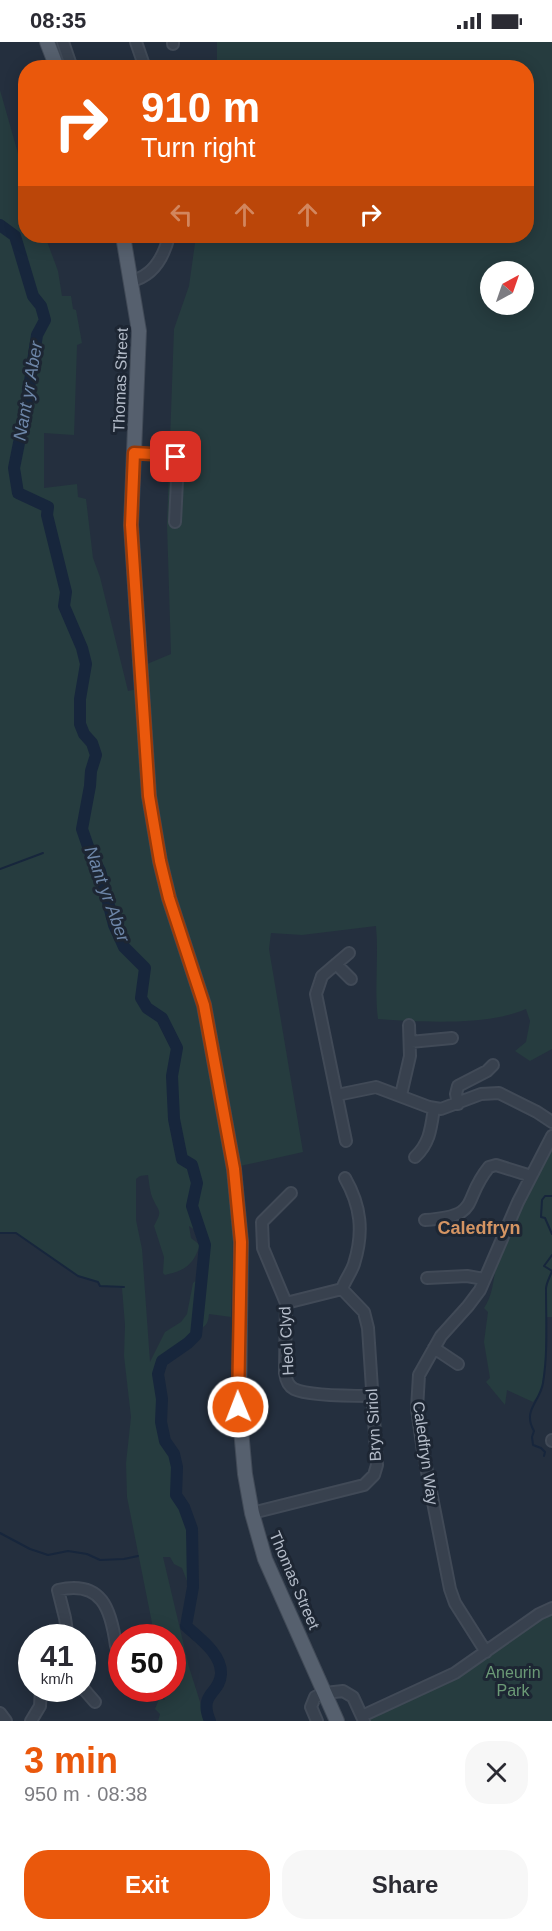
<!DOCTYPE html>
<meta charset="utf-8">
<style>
:root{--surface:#fff;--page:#f7f7f7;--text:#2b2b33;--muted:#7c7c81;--accent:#ea580c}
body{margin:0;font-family:Arial,sans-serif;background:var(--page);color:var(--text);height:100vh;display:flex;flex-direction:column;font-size:22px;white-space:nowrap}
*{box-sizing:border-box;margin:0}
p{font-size:20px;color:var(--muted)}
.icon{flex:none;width:33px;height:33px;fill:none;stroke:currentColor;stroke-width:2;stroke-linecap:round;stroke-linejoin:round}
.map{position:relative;height:1679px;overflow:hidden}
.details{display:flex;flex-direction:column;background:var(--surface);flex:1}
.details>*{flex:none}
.hud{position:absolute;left:18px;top:18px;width:516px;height:183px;border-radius:24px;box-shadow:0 3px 15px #0003;background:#ea580c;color:#fff;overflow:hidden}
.needle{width:39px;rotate:40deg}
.fabs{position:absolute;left:480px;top:219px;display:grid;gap:12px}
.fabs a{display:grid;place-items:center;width:54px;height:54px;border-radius:50%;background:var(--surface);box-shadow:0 3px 15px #0003;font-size:30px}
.speed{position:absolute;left:18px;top:1582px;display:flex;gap:12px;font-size:30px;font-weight:700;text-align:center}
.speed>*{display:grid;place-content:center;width:78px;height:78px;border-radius:50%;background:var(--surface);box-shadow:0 3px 15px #0003;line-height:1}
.speed small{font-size:15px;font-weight:400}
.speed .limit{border:9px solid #d22;background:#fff;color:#111}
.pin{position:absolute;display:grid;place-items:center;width:51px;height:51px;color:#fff;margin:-26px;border-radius:12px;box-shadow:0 3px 9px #0006}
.me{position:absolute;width:66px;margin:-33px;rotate:359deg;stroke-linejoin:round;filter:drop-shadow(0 0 4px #0008)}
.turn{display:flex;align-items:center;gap:21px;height:126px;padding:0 24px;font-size:27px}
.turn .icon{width:78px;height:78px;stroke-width:2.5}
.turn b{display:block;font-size:42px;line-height:51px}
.lanes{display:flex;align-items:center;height:57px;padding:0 24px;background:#0003;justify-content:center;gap:30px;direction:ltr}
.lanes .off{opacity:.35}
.round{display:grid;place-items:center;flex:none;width:63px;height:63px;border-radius:24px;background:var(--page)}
.summary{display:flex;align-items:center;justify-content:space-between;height:102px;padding:0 24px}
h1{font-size:36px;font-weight:600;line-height:45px;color:var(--accent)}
.primary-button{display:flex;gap:12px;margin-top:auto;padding:12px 24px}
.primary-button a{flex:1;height:69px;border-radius:24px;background:var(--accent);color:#fff;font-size:24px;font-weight:600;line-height:69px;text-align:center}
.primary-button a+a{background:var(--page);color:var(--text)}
.status{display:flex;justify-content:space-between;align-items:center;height:42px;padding:0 30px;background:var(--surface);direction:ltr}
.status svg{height:16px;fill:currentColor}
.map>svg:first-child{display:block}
.green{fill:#263c3f;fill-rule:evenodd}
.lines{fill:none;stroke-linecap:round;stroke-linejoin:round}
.stream{stroke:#17263c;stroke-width:2}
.river{stroke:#17263c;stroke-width:12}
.minor-casing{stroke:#414a57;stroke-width:14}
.major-casing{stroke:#414a57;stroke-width:16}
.minor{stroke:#38414e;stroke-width:10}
.major{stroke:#56606e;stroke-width:14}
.route-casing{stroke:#983908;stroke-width:15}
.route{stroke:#ea580c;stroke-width:10}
.labels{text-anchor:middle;stroke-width:6;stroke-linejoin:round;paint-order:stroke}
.street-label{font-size:16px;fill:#b4bcc9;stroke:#1d2633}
.park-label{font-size:16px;fill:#6b9a76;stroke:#1d2633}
.water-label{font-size:18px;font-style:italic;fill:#6d86a8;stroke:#1d2633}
.neighbourhood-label{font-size:18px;font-weight:bold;fill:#d59563;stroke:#1d2633}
</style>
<div class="status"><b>08:35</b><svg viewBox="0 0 49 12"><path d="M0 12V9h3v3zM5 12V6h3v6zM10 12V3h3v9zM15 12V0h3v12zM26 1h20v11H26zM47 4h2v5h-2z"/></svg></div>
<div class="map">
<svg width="552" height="1679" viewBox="0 0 552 1679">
<rect width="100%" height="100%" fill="#242f3e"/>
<path class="green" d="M 217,0 L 552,0 L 552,1007 L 530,1019 L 515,1009 L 526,1000 L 530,979 L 526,967 C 488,984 421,980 378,977 C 374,946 379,915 376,884 L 302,893 L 271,891 L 269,907 L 303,1110 L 231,1126 L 221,1094 L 230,1144 L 233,1192 L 231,1275 L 209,1272 C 208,1282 206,1285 196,1288 L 196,1293 L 188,1301 L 162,1319 L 158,1332 L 162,1357 L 161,1380 L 165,1399 L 174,1412 L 177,1425 L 176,1453 L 184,1465 L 192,1487 L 192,1552 L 182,1526 L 174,1522 L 170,1515 L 163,1515 L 189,1625 L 201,1663 L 210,1679 L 158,1679 L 160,1672 L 155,1667 L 159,1657 L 165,1658 L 162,1647 L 172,1647 L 172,1596 L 152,1596 L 152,1581 L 127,1455 L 126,1421 L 131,1375 L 124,1314 L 125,1283 L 122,1246 L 100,1244 L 98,1240 L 78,1234 L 16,1191 L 0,1191 L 0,48 L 25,136 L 26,194 L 45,194 L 58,229 L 62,254 L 71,254 L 73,267 L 76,268 L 82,301 L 77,303 L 74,393 L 44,391 L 44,446 L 77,442 L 78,455 L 86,457 L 93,516 L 100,535 L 128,649 L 137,647 L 135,627 L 171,612 L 167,482 L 174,287 L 189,244 L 196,194 L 526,194 L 526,26 L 217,25 ZM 490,230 L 524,230 L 524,262 L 490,262 ZM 141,731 L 194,944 L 201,982 ZM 148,1133 C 149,1140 150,1151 153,1157 C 159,1171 163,1167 154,1184 L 164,1215 L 163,1231 L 165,1233 C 186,1228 193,1223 200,1203 L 191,1196 L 189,1184 C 211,1198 205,1209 203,1232 L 193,1241 L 187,1272 L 181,1280 L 165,1290 L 150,1320 L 142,1207 L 136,1178 L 136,1137 L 140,1134 Z
M 552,1102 L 552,1275 L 546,1275 L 545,1305 L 547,1309 L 541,1350 L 533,1360 L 507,1348 L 505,1363 L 486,1340 L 490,1336 L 484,1300 L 488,1270 L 484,1266 C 494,1252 493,1234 498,1217 C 512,1177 532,1140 552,1102 Z
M 552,1566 L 552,1679 L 365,1679 L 362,1674 L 421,1648 Z"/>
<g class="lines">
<path class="stream" d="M 0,827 L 43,811
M 552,1154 L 545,1154 L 542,1158 L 541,1175 L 545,1176 L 552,1192
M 0,1191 L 16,1191 L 78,1234 L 98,1240 L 100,1244 L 124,1245
M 544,1414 L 545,1410 L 541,1406 L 533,1403 L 532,1395 L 534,1389 C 522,1368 540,1360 543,1341 C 548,1310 546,1279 546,1247 C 546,1241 550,1235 552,1229 L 544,1224 L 552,1213
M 0,1491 L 30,1507 L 48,1513 L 68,1509 L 87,1512 L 100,1518 L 124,1517 L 138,1514"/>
<path class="river" d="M 0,183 L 15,194 L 33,254 L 41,264 L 45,278 L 37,293 L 26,366 L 14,426 L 18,451 L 48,465 L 47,473 L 66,550 L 64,564 L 82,606 L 86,622 L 80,657 L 80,682 L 84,692 L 92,701 L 96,713 L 91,729 L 90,744 L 82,787 L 91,813 L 100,829 L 114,883 L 124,905 L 145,926 L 141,956 L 147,966 L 162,976 L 177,1006 L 172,1034 L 174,1077 L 182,1117 L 192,1123 L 197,1141 L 192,1164 L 205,1203 L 196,1293 L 188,1301 L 162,1319 L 158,1332 L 162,1357 L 161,1380 L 165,1399 L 174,1412 L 177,1425 L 176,1453 L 184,1465 L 192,1487 L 193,1545 L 186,1584 C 199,1596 222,1612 221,1632 C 220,1652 198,1651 210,1679"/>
<g class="minor-casing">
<path id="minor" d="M 63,0 L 72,26
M 136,0 L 145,26
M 173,0 L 173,2
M 131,239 C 154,234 164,214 169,194
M 134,411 L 170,413 L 178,418 L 175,480
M 336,922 L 351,937
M 410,1000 L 452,996
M 337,1053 L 376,1045 L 429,1065 L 441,1067 L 481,1052 L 499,1051 L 537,1070 L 552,1080
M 401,1053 L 410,1014 L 409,983
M 458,1062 L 456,1052 L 458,1044 L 487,1029 L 493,1023
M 346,1099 L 316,952 L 322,934 L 349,911
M 415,1115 C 430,1101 431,1086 434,1066
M 291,1151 L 262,1180 L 263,1206 L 286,1261 L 285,1331 C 286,1338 288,1344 294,1347 C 308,1354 355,1354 371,1354
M 425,1178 C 483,1174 461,1159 489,1125 L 496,1123 L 531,1134
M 427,1236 L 467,1234 L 484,1237
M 342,1247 C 345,1238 351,1231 354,1222 C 364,1190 361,1164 345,1136
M 286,1261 L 342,1247
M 434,1306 L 458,1322
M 552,1399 L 552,1398
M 252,1471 L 364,1443 L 374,1433 L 377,1423 L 368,1286 L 364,1270 L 342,1247
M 68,1596 L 65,1576 L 58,1548 C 102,1538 111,1567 116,1604
M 486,1610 L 455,1561 L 450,1547 L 423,1409 L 417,1367 L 419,1333 L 441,1294 L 468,1264 L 480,1248 L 518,1160 L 552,1094
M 82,1645 L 95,1660
M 0,1671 L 6,1679
M 362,1674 L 455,1631 L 539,1572 L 552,1566
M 31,1679 L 40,1664 L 41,1647
M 317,1679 L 311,1665 L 315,1655 L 325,1651 L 343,1649 L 353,1655 L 364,1679"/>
</g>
<g class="major-casing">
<path id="major" d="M 47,0 L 57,26
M 123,194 L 139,289 L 131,483 L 149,754 L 160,819 L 169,856 L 204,963 L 234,1127 L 241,1200 L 239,1365 L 245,1432 L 252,1471 L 265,1517 L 337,1679"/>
</g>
<use href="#minor" class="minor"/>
<use href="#major" class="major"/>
</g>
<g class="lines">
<g class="route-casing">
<path id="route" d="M 176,415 L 170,413 L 134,411 L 131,483 L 149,754 L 160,819 L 169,856 L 204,963 L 234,1127 L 241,1200 L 238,1365"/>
</g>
<use href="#route" class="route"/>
</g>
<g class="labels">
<g class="street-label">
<text transform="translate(120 338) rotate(-88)" y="6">Thomas Street</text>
<text transform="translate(286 1299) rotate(-93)" y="6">Heol Clyd</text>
<text transform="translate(373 1383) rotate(-93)" y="6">Bryn Siriol</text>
<text transform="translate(426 1411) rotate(82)" y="6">Caledfryn Way</text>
<text transform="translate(295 1538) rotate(67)" y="6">Thomas Street</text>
</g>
<g class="park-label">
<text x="513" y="1636">Aneurin<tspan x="513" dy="18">Park</tspan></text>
</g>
<g class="water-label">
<text transform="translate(28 349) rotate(-80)" y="6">Nant yr Aber</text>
<text transform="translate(107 852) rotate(70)" y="6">Nant yr Aber</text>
</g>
<g class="neighbourhood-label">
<text x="479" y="1192">Caledfryn</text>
</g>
</g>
</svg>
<div class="fabs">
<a><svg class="needle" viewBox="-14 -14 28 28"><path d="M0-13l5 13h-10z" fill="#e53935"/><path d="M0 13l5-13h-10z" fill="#7c7c81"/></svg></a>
</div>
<div class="speed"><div>41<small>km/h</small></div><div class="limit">50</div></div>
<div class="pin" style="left:176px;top:415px;background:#d93025"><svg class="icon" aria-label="arrive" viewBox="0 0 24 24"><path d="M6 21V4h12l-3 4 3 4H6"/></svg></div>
<svg class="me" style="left:238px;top:1365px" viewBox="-20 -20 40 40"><circle r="17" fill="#ea580c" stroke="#fff" stroke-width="3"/><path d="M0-11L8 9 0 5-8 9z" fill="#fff"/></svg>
<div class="hud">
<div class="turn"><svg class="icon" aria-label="right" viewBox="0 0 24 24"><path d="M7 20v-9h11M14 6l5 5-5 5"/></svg><div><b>910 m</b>Turn right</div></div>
<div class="lanes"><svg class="icon off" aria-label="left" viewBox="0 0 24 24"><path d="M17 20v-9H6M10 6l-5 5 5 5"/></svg><svg class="icon off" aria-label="ahead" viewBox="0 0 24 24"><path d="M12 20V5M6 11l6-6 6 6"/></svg><svg class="icon off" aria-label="ahead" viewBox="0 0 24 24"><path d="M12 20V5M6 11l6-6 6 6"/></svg><svg class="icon" aria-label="right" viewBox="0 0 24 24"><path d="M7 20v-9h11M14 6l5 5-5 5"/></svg></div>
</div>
</div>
<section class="details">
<div class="summary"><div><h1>3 min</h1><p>950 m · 08:38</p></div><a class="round"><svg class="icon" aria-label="close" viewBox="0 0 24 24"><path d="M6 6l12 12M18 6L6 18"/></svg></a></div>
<div class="primary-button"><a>Exit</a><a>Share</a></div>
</section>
